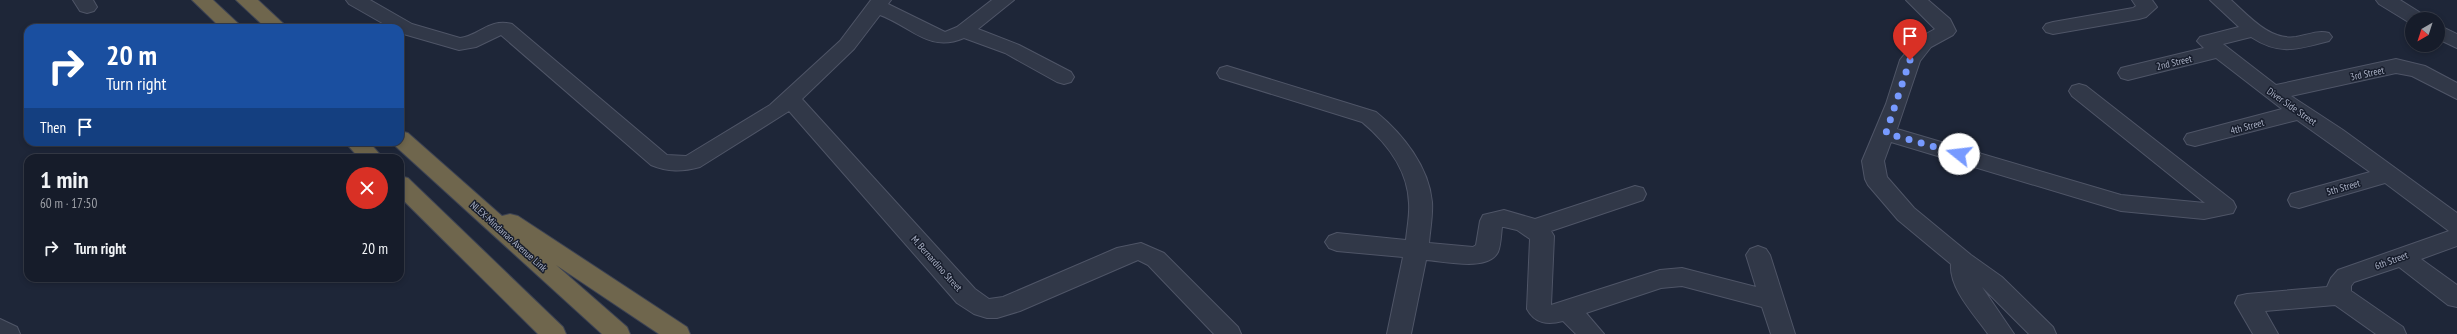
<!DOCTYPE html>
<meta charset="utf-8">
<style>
:root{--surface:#161c2a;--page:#232936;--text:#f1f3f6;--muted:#9ea1a8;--line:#353a47}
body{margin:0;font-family:"PT Sans Narrow",sans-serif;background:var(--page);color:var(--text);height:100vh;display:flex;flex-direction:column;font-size:15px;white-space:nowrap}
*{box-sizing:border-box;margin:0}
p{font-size:13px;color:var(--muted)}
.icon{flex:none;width:22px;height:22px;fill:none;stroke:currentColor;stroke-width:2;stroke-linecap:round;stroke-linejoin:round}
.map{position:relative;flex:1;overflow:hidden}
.details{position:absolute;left:24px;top:154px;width:380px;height:128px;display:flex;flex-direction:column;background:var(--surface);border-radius:12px;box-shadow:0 2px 6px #0003,0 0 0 1px var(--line)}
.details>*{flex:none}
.guide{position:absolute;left:24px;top:24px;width:380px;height:122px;border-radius:12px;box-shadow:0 2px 6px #0003,0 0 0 1px var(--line);background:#1a4fa0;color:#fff;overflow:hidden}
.needle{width:26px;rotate:219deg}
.fabs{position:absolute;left:2405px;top:12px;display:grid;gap:8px}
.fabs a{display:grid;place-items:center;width:40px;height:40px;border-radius:50%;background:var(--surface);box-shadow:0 2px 6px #0003,0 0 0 1px var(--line);font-size:20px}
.pin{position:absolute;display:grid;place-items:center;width:34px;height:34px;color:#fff;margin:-41px -17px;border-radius:50% 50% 50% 0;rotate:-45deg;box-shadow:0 0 4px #0007}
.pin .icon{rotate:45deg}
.me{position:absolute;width:44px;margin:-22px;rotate:286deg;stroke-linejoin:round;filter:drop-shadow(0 0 3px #0008)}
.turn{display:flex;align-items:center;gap:14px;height:84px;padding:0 16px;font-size:18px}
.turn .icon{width:52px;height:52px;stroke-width:2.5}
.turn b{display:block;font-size:28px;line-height:34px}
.then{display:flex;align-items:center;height:38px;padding:0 16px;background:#0003;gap:8px;font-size:15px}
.round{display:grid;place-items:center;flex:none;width:42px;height:42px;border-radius:21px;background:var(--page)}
.overview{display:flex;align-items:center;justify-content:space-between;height:68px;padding:0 16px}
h1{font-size:24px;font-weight:700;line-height:30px}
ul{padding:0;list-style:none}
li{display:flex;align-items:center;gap:12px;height:52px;padding:0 16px}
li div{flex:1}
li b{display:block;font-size:15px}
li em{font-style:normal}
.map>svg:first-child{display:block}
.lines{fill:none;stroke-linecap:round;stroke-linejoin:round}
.minor-casing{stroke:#4f5567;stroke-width:2}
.highway-casing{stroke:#3c4253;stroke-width:2}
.minor{fill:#313848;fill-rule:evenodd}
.highway{fill:#6f664d;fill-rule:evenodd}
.route{stroke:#779aff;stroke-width:7;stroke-dasharray:0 12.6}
.labels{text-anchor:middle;stroke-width:3;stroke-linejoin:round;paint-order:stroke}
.street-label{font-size:10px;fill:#abb2c6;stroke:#171d2c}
</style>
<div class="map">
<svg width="2457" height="334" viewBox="0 0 2457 334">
<rect width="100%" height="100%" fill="#1e2638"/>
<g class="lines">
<g class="minor-casing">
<path id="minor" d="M 73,0 L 93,0 L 97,7 L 94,11 L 87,13 L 80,11 Z
M 346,0 L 370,0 L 412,24 L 460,38 C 479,36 489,18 512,24 L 667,155 L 686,156 L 770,105 L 840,41 L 871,0 L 891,0 L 888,4 L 945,32 L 957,27 L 992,0 L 1014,0 L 978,29 L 1019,45 L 1071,72 L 1074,77 L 1071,82 L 1064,84 L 1057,82 L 1005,53 L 964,38 C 929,53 912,27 880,15 L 854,49 L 802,99 L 975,289 L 989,299 L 1003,297 L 1117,248 L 1141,243 L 1164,253 L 1238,327 L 1241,334 L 1214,334 L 1148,265 L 1138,260 L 1020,311 L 997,318 L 987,318 L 974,314 L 957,303 L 789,111 L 700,167 C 682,172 668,172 651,165 L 501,35 L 476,47 L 459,50 L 400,33 L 400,28 L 391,28 L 349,4 Z
M 1906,0 L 1928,0 L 1950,19 L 1956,31 L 1953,35 L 1931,47 L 1920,61 L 1897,129 L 2121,195 L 2205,203 L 2072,96 L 2069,91 L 2072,86 L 2079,84 L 2086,86 L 2233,201 L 2236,207 L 2233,213 L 2204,219 L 2121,211 L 1891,142 L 1884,161 L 1887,177 L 1914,208 L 1971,255 L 2002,277 L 2053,327 L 2056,334 L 2029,334 L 1982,287 L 2014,334 L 1988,334 C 1975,315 1949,289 1951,264 L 1898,220 L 1868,185 L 1865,179 L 1862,161 L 1886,104 L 1900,60 L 1917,39 L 1935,29 Z
M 2132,0 L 2152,0 L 2157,7 L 2146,17 L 2139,19 L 2053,34 L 2046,32 L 2043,28 L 2046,24 L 2053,22 L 2133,8 L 2136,6 Z
M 2210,0 L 2231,0 C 2249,16 2270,41 2296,37 C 2307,35 2318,30 2329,33 L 2332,37 L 2329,41 C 2298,49 2280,56 2251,37 L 2223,44 L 2276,85 L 2396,59 L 2425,66 L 2457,83 L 2457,99 L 2412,76 L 2396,73 L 2291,96 L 2343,130 L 2457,213 L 2457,246 L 2421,259 L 2457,285 L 2457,307 L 2448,305 L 2399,267 L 2354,282 L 2351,286 L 2351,291 L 2403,327 L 2406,334 L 2376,334 L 2335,305 L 2265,311 L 2278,334 L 2253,334 L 2235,303 L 2238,296 L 2247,294 L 2327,287 L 2331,278 L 2338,270 L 2449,231 L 2385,183 L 2299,208 L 2291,206 L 2288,200 L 2291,194 L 2370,172 L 2297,120 L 2195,146 L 2187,144 L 2184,139 L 2187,134 L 2282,109 L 2216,58 L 2128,80 L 2121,78 L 2118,73 L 2121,68 L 2204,48 L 2197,41 L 2200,37 L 2239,27 Z
M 2376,0 L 2400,0 L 2424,15 L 2427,19 L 2412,19 L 2412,24 L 2410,23 L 2379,4 Z
M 2438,25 L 2457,34 L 2457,48 L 2438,39 Z
M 1227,66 L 1376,112 C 1403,134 1429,167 1432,202 C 1433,215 1430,230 1429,243 L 1473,247 L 1476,245 L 1480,221 L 1483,215 L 1504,210 L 1535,219 L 1635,186 L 1643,188 L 1646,194 L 1643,200 L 1551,231 L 1554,236 L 1551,305 L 1660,270 L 1682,268 L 1756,287 L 1746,255 L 1750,249 L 1758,246 L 1766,249 L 1770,255 L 1795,334 L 1771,334 L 1762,307 L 1682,286 L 1661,288 L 1586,313 L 1604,334 L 1576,334 L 1563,321 C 1548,325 1535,324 1527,309 L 1530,239 L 1517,230 L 1504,227 L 1502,227 C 1501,234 1501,245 1498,252 C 1488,272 1444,261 1426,260 L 1411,334 L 1387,334 L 1403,257 L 1337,251 L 1329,248 L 1325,242 L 1329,236 L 1337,233 L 1406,240 C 1407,228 1410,215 1409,203 C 1408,170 1386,142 1362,122 L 1220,78 L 1217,73 L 1220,68 Z
M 0,319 L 17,327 L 20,334 L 0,334 Z"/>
</g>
<g class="highway-casing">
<path id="highway" d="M 192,0 L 213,0 L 243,28 L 221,28 Z
M 236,0 L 258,0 L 288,28 L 266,28 Z
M 400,131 L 408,133 L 502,216 L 510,214 L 518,216 L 687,327 L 690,334 L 659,334 L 556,265 L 627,327 L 630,334 L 602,334 L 392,143 L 400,142 Z
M 345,142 L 369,142 L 383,158 L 359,158 Z
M 400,176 L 408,178 L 563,327 L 566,334 L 538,334 L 400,197 Z"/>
</g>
<use href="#minor" class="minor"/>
<use href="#highway" class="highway"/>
</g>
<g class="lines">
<path class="route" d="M 1910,60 L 1886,133 L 1959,154"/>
</g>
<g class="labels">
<g class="street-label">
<text transform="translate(2174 62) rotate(-13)" y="4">2nd Street</text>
<text transform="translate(2367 73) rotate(-12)" y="4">3rd Street</text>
<text transform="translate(2292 106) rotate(35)" y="4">Diver Side Street</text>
<text transform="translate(2247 126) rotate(-15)" y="4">4th Street</text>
<text transform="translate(2343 187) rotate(-16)" y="4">5th Street</text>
<text transform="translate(509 236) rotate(42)" y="4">NLEX-Mindanao Avenue Link</text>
<text transform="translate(2391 260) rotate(-20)" y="4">6th Street</text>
<text transform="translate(937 263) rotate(48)" y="4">M. Bernardino Street</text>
</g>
</g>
</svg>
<div class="fabs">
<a><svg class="needle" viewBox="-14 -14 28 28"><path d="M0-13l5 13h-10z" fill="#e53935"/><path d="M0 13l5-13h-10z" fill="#9ea1a8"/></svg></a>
</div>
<div class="pin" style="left:1910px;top:60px;background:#d93025"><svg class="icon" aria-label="arrive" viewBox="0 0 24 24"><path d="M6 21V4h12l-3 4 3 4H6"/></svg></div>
<svg class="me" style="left:1959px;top:154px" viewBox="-20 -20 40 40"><circle r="19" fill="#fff"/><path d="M0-13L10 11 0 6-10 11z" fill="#779aff"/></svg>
<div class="guide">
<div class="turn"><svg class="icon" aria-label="right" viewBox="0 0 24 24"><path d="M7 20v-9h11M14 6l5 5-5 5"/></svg><div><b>20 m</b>Turn right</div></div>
<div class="then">Then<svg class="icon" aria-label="arrive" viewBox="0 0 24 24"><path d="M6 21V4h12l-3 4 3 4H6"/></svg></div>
</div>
<section class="details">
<div class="overview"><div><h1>1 min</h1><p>60 m · 17:50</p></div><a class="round" style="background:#d93025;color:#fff"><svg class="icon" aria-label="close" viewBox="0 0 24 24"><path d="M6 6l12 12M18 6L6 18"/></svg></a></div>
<ul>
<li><svg class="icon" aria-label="right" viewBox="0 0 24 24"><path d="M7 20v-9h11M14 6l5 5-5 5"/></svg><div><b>Turn right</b></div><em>20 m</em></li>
</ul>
</section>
</div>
